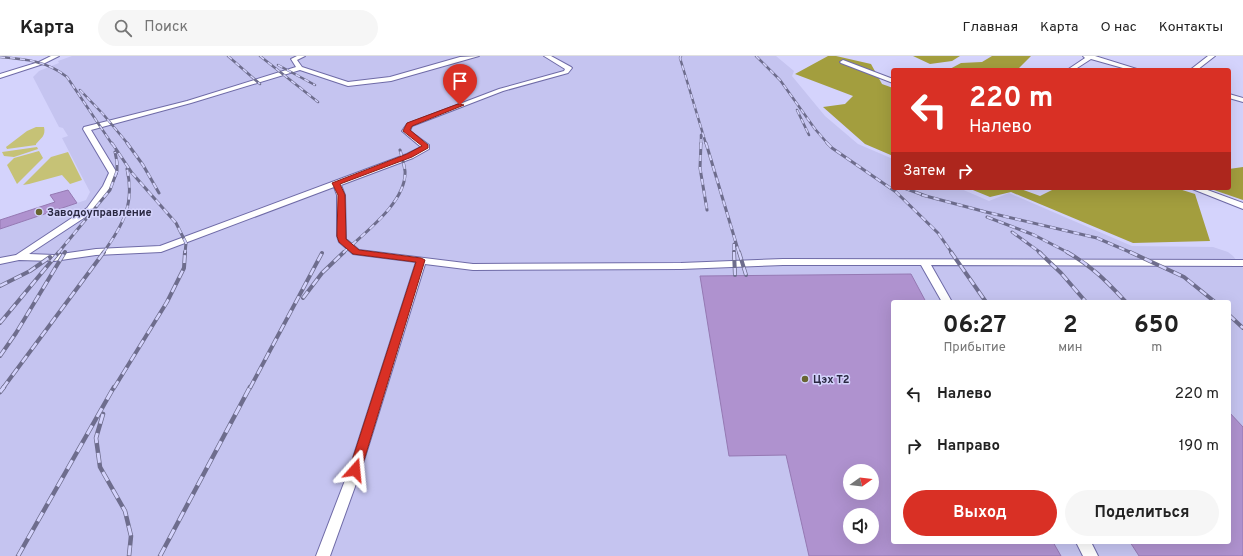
<!DOCTYPE html>
<html lang="ru">
<meta charset="utf-8">
<style>
:root{--surface:#fff;--page:#f6f6f6;--text:#222;--muted:#767676;--line:#e0e0e0;--accent:#d93025}
body{margin:0;font-family:Overpass,sans-serif;background:var(--page);color:var(--text);height:100vh;display:flex;flex-direction:column;font-size:15px;white-space:nowrap}
*{box-sizing:border-box;margin:0}
p{font-size:13px;color:var(--muted)}
.icon{flex:none;width:22px;height:22px;fill:none;stroke:currentColor;stroke-width:2;stroke-linecap:round;stroke-linejoin:round}
.map{position:relative;flex:1;overflow:hidden}
.details{position:absolute;left:891px;top:244px;width:340px;height:244px;display:flex;flex-direction:column;background:var(--surface);border-radius:4px;box-shadow:0 4px 16px #0002}
.details>*{flex:none}
.guide{position:absolute;left:891px;top:12px;width:340px;height:122px;border-radius:4px;box-shadow:0 4px 16px #0002;background:#d93025;color:#fff;overflow:hidden}
.needle{width:26px;rotate:75deg}
.buttons{position:absolute;left:843px;top:408px;display:grid;gap:8px}
.buttons a{display:grid;place-items:center;width:36px;height:36px;border-radius:50%;background:var(--surface);box-shadow:0 4px 16px #0002;font-size:20px}
.pin{position:absolute;display:grid;place-items:center;width:34px;height:34px;color:#fff;margin:-41px -17px;border-radius:50% 50% 50% 0;rotate:-45deg;box-shadow:0 0 4px #0007}
.pin .icon{rotate:45deg}
.me{position:absolute;width:44px;margin:-22px;rotate:18deg;stroke-linejoin:round;filter:drop-shadow(0 0 3px #0008)}
.turn{display:flex;align-items:center;gap:14px;height:84px;padding:0 12px;font-size:18px}
.turn .icon{width:52px;height:52px;stroke-width:2.5}
.turn b{display:block;font-size:28px;line-height:34px}
.then{display:flex;align-items:center;height:38px;padding:0 12px;background:#0003;gap:8px;font-size:15px}
.eta{display:flex;justify-content:space-evenly;align-items:center;height:68px;text-align:center}
.eta b{font-size:24px;font-weight:700;line-height:28px}
.action{display:flex;gap:8px;margin-top:auto;padding:8px 12px}
.action a{flex:1;height:46px;border-radius:24px;background:var(--accent);color:#fff;font-size:16px;font-weight:700;line-height:46px;text-align:center}
.action a+a{background:var(--page);color:var(--text)}
ul{padding:0;list-style:none}
li{display:flex;align-items:center;gap:12px;height:52px;padding:0 12px}
li div{flex:1}
li b{display:block;font-size:15px}
li em{font-style:normal}
header{display:flex;align-items:center;gap:24px;box-sizing:border-box;height:56px;padding:0 20px;background:var(--surface);border-bottom:1px solid var(--line)}
header strong{font-size:19px}
nav{display:flex;gap:22px;margin-inline-start:auto;font-size:14px}
.search{width:280px;height:36px;background:var(--page);display:flex;align-items:center;gap:10px;box-sizing:border-box;padding:0 14px;border-radius:22px;color:var(--muted);font-size:15px}
.map>svg:first-child{display:block}
.built{fill:#c5c4f0;fill-rule:evenodd}
.green{fill:#c6c276}
.forest{fill:#a39e3e}
.building{fill:#af92cf;stroke:#9579b3;fill-rule:evenodd}
.lines{fill:none;stroke-linecap:round;stroke-linejoin:round}
.minor-casing{stroke:#6f6ba7;stroke-width:2}
.minor{fill:#fff;fill-rule:evenodd}
.rail-far3-casing{stroke:#6e6d8d;stroke-width:2.5}
.rail-far2-casing{stroke:#6e6d8d;stroke-width:3}
.rail-far1-casing{stroke:#6e6d8d;stroke-width:4}
.rail-casing{stroke:#6e6d8d;stroke-width:4.5}
.rail-far3{stroke:#d4d3fc;stroke-width:1.5;stroke-dasharray:5;stroke-linecap:butt}
.rail-far2{stroke:#d4d3fc;stroke-width:2;stroke-dasharray:6;stroke-linecap:butt}
.rail-far1{stroke:#d4d3fc;stroke-width:2.5;stroke-dasharray:8;stroke-linecap:butt}
.rail{stroke:#d4d3fc;stroke-width:3;stroke-dasharray:10;stroke-linecap:butt}
.route{fill:#d93025;stroke:#8d1f18}
.poi-dot{fill:#686532;stroke:#d4d3fc;stroke-width:1.5}
.labels{text-anchor:middle;stroke-width:3;stroke-linejoin:round;paint-order:stroke}
.poi-label{font-size:11px;font-weight:bold;fill:#2a2842;stroke:#d4d3fc;text-anchor:start}
</style>
<header>
<strong>Карта</strong>
<div class="search"><svg class="icon" aria-label="search" viewBox="0 0 24 24"><circle cx="10" cy="10" r="6"/><path d="M15 15l6 6"/></svg>Поиск</div>
<nav><a>Главная</a><a>Карта</a><a>О нас</a><a>Контакты</a></nav>
</header>
<div class="map">
<svg width="1243" height="500" viewBox="0 0 1243 500">
<rect width="100%" height="100%" fill="#d4d3fc"/>
<path class="built" d="M 72,0 L 776,0 L 794,15 L 792,20 L 825,60 L 858,88 L 893,103 L 893,132 L 959,132 L 989,145 L 1009,137 L 1132,190 L 1213,191 L 1228,196 L 1233,200 L 1243,212 L 1243,500 L 0,500 L 0,173 L 86,144 L 90,136 L 62,82 L 68,80 L 63,72 L 59,71 L 33,21 L 39,15 L 59,7 L 58,5 ZM 893,246 L 1229,246 L 1229,486 L 893,486 ZM 850,415 L 872,415 L 872,437 L 850,437 ZM 850,459 L 872,459 L 872,481 L 850,481 Z"/>
<path class="green" d="M 36,71 L 44,71 C 46,80 41,82 36,88 L 36,89 L 7,93 L 6,91 L 27,75 Z
M 37,91 L 38,93 L 14,101 L 4,100 L 2,96 Z
M 39,95 L 43,102 L 17,128 L 7,109 L 14,102 Z
M 68,96 L 82,124 L 70,128 L 62,119 L 29,128 L 23,129 L 51,101 Z"/>
<path class="forest" d="M 828,0 L 836,0 L 871,8 L 882,28 L 893,32 L 893,100 L 865,88 L 823,51 L 845,48 L 853,40 L 795,18 Z
M 913,0 L 960,0 L 952,5 L 930,8 Z
M 992,0 L 1031,0 L 1018,13 L 1021,14 L 948,14 L 961,7 L 982,6 Z
M 1243,111 L 1243,144 L 1208,132 L 1229,132 L 1229,113 Z
M 968,132 L 1018,132 L 1040,140 L 1056,132 L 1176,132 L 1195,138 L 1210,185 L 1133,187 L 1011,136 L 990,141 Z"/>
<path class="building" d="M 68,134 L 77,147 L 0,173 L 0,164 L 55,146 L 50,139 Z
M 911,218 L 926,246 L 893,246 L 893,486 L 1053,486 L 1061,500 L 809,500 L 786,399 L 729,400 L 700,220 ZM 850,415 L 872,415 L 872,437 L 850,437 ZM 850,459 L 872,459 L 872,481 L 850,481 Z
M 1229,356 L 1243,371 L 1243,500 L 1139,500 L 1130,486 L 1229,486 Z"/>
<g class="lines">
<g class="minor-casing">
<path id="minor" d="M 51,0 L 59,0 L 43,8 L 0,22 L 0,18 L 39,6 Z
M 297,0 L 305,0 L 297,4 L 302,11 L 348,26 L 390,21 L 460,1 L 479,0 L 391,25 L 348,30 L 300,14 L 191,47 L 91,74 L 117,117 L 111,130 L 93,156 L 29,198 L 54,199 L 96,193 L 160,190 L 407,98 L 421,91 L 402,75 L 407,68 L 499,33 L 564,15 L 565,13 L 544,0 L 551,0 L 571,11 L 572,12 L 568,17 L 503,35 L 412,70 L 410,75 L 429,89 L 429,93 L 413,102 L 341,129 L 345,139 L 346,183 L 359,194 L 473,208 L 681,207 L 783,203 L 1243,204 L 1243,210 L 931,209 L 952,246 L 942,246 L 921,209 L 783,209 L 681,213 L 473,214 L 425,208 L 361,414 L 330,500 L 316,500 L 349,414 L 416,206 L 353,198 L 339,186 L 337,180 L 337,139 L 334,131 L 161,196 L 96,199 L 54,205 L 19,204 L 0,208 L 0,202 L 16,199 L 87,152 L 103,130 L 109,117 L 83,73 L 84,71 L 187,45 L 296,11 L 291,3 Z
M 1083,0 L 1095,0 L 1140,14 L 1130,14 L 1091,3 L 1074,14 L 1067,14 L 1085,2 Z
M 1208,0 L 1215,0 L 1197,14 L 1190,14 Z
M 843,4 L 893,23 L 893,27 L 841,7 L 840,6 Z
M 1229,38 L 1243,42 L 1243,46 L 1229,42 Z
M 1190,132 L 1202,132 L 1243,147 L 1243,153 Z
M 1076,486 L 1091,486 L 1098,500 L 1083,500 Z"/>
</g>
<use href="#minor" class="minor"/>
<g class="rail-far3-casing">
<path id="rail-far3" d="M 228,0 L 260,28
M 260,0 L 318,46
M 681,0 L 680,2 L 706,88
M 756,0 L 780,24 L 815,73 L 828,88
M 0,1 C 25,3 47,5 67,21 L 112,88
M 278,9 L 315,29
M 80,34 L 103,58 L 128,88
M 797,54 L 809,79
M 701,88 L 701,79"/>
</g>
<g class="rail-far2-casing">
<path id="rail-far2" d="M 112,87 L 132,117 L 176,167 L 186,187 L 185,197
M 127,87 L 143,109 L 159,137
M 701,87 L 700,112 L 707,154
M 706,87 L 739,197
M 827,87 L 832,92 L 896,136 L 938,177 L 952,197
M 904,132 L 926,140
M 922,139 L 986,156 L 1097,182 L 1132,197
M 987,161 L 1034,179 L 1069,197
M 1012,176 L 1041,197
M 734,188 L 734,197
M 58,197 L 110,134 L 117,115 L 117,106 L 115,96
M 103,197 C 123,169 135,148 127,113
M 343,197 C 364,177 407,146 405,115 C 404,108 402,101 400,94"/>
</g>
<g class="rail-far1-casing">
<path id="rail-far1" d="M 734,196 L 735,219
M 739,196 L 746,219
M 951,196 L 986,246
M 1039,196 L 1061,217 L 1086,246
M 1067,196 C 1093,211 1106,225 1126,246
M 1130,196 L 1184,221 L 1215,246
M 0,230 L 30,215 L 50,201
M 303,242 L 322,217 L 344,196
M 1229,259 L 1243,272
M 0,267 L 59,196
M 0,300 L 16,277 L 65,196
M 3,332 L 104,196
M 114,332 L 167,246 L 184,212 L 185,196
M 250,332 L 322,197"/>
</g>
<g class="rail-casing">
<path id="rail" d="M 0,336 L 4,331
M 103,358 L 96,382 L 100,411 L 125,455 L 131,480 L 129,500
M 18,500 L 114,331
M 160,500 L 250,331"/>
</g>
<use href="#rail-far3" class="rail-far3"/>
<use href="#rail-far2" class="rail-far2"/>
<use href="#rail-far1" class="rail-far1"/>
<use href="#rail" class="rail"/>
</g>
<path class="route" d="M 458,48 L 464,49 L 412,70 L 410,74 L 428,89 L 428,92 L 412,101 L 340,128 L 345,139 L 346,183 L 359,194 L 421,202 L 425,204 L 361,414 L 359,417 L 355,419 L 351,417 L 349,414 L 416,206 L 353,198 L 339,186 L 337,180 L 338,139 L 332,127 L 407,98 L 422,90 L 403,75 L 407,67 Z"/>
<g class="poi-dot">
<circle cx="39" cy="156" r="4"/>
<circle cx="805" cy="323" r="4"/>
</g>
<g class="labels">
<g class="poi-label">
<text x="47" y="160">Заводоуправление</text>
<text x="813" y="327">Цэх Т2</text>
</g>
</g>
</svg>
<div class="buttons">
<a><svg class="needle" viewBox="-14 -14 28 28"><path d="M0-13l5 13h-10z" fill="#e53935"/><path d="M0 13l5-13h-10z" fill="#767676"/></svg></a>
<a><svg class="icon" aria-label="sound" viewBox="0 0 24 24"><path d="M4 9h4l5-4v14l-5-4H4zM17 9q2 3 0 6"/></svg></a>
</div>
<div class="pin" style="left:460px;top:49px;background:#d93025"><svg class="icon" aria-label="arrive" viewBox="0 0 24 24"><path d="M6 21V4h12l-3 4 3 4H6"/></svg></div>
<svg class="me" style="left:355px;top:414px" viewBox="-20 -20 40 40"><path d="M0-17L14 15 0 8-14 15z" fill="#d93025" stroke="#fff" stroke-width="4"/></svg>
<div class="guide">
<div class="turn"><svg class="icon" aria-label="left" viewBox="0 0 24 24"><path d="M17 20v-9H6M10 6l-5 5 5 5"/></svg><div><b>220 m</b>Налево</div></div>
<div class="then">Затем<svg class="icon" aria-label="right" viewBox="0 0 24 24"><path d="M7 20v-9h11M14 6l5 5-5 5"/></svg></div>
</div>
<section class="details">
<div class="eta">
<div><b>06:27</b><p>Прибытие</p></div>
<div><b>2</b><p>мин</p></div>
<div><b>650</b><p>m</p></div>
</div>
<ul>
<li><svg class="icon" aria-label="left" viewBox="0 0 24 24"><path d="M17 20v-9H6M10 6l-5 5 5 5"/></svg><div><b>Налево</b></div><em>220 m</em></li>
<li><svg class="icon" aria-label="right" viewBox="0 0 24 24"><path d="M7 20v-9h11M14 6l5 5-5 5"/></svg><div><b>Направо</b></div><em>190 m</em></li>
</ul>
<div class="action"><a>Выход</a><a>Поделиться</a></div>
</section>
</div>
